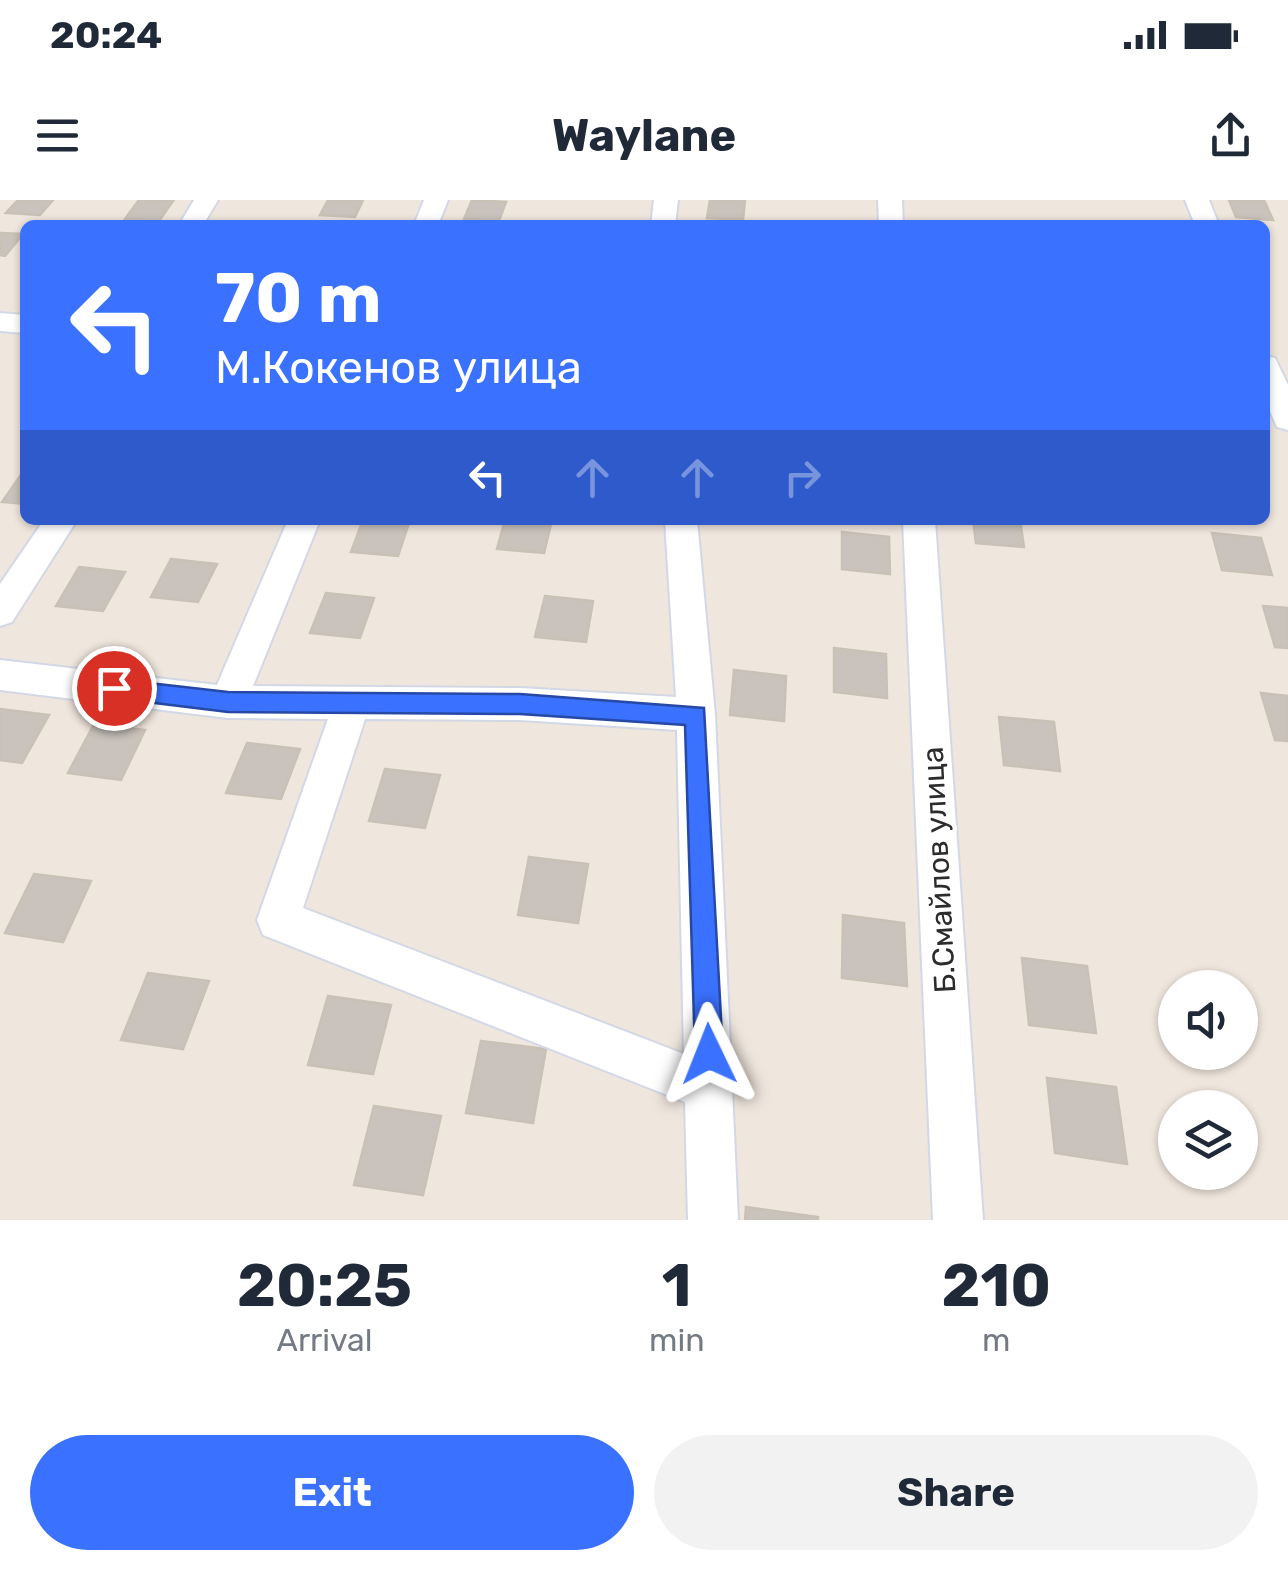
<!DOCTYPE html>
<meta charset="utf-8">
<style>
:root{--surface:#fff;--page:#f2f2f3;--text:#1f2937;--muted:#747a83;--accent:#3a71ff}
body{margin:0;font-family:Rubik,sans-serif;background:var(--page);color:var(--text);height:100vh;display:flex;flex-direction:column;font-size:38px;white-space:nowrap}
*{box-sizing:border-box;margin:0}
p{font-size:32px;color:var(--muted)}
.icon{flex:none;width:55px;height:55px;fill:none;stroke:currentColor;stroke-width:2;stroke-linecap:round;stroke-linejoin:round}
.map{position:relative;height:1020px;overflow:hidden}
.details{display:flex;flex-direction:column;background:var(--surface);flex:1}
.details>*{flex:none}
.banner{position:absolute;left:20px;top:20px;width:1250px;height:305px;border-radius:15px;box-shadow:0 2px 8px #0004;background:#3a71ff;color:#fff;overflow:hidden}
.fabs{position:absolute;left:1158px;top:770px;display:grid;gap:20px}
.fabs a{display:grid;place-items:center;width:100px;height:100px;border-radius:50%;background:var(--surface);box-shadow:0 2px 8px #0004;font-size:50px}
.pin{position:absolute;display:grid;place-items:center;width:85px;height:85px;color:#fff;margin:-42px;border:5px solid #fff;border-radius:50%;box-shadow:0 2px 10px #0007}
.me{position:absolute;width:110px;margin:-55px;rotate:358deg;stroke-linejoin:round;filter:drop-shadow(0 0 8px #0008)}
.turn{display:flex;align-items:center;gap:35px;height:210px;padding:0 30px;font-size:45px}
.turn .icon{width:130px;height:130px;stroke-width:2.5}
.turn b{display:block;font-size:70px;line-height:85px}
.lanes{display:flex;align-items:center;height:95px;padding:0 30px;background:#0003;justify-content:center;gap:50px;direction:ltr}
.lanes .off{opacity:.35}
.eta{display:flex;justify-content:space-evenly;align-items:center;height:170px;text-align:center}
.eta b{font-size:60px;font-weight:700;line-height:70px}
.cta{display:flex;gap:20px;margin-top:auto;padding:20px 30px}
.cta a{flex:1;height:115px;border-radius:60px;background:var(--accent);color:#fff;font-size:40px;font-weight:700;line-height:115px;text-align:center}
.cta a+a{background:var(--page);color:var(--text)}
.status{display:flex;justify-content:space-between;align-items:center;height:70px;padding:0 50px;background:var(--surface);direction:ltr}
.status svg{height:28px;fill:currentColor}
header{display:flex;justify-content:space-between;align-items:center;height:130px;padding:0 30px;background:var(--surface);font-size:45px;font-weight:700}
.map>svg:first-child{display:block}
.building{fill:#cac3bd;stroke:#cac1b6;stroke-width:2.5}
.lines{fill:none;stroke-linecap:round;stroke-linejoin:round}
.minor-casing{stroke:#d2d8e6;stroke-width:4}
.minor{fill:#fff;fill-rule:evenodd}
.route{fill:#3a71ff;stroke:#2649a6;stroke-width:2.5}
.labels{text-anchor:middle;stroke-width:9;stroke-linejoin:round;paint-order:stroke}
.street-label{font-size:30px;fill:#2c2c2c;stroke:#fff}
</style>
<div class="status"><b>20:24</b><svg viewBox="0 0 49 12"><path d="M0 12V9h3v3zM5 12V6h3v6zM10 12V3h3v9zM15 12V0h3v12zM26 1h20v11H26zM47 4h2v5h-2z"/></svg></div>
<header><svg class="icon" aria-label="menu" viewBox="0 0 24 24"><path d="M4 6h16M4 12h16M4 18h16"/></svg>Waylane<svg class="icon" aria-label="share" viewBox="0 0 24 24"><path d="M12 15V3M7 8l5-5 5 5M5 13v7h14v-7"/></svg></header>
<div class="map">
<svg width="1288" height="1020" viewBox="0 0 1288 1020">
<rect width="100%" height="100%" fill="#efe6dd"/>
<path class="building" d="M 18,0 L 53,0 L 40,15 L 6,13 Z
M 139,0 L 158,0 L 173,1 L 159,21 L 125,19 Z
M 328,0 L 363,0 L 355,17 L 320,15 Z
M 472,0 L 506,2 L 499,21 L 464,19 Z
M 710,0 L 745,0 L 743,20 L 707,18 Z
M 1229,0 L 1264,0 L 1273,20 L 1236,17 Z
M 0,33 L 23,34 L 5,56 L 0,55 Z
M 25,269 L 25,304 L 2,302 Z
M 363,320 L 410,320 L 398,356 L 351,352 Z
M 505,320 L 552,320 L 544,353 L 497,349 Z
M 973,320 L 1020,320 L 1024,347 L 976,343 Z
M 842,332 L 889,337 L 890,374 L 842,369 Z
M 1212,333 L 1261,338 L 1272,375 L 1222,370 Z
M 171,359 L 217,364 L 198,402 L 151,397 Z
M 79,367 L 125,372 L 103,411 L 56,406 Z
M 326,393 L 374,398 L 360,438 L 310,433 Z
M 545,396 L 593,401 L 586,442 L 535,437 Z
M 1263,406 L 1288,408 L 1288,448 L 1275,447 Z
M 834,448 L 886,454 L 887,498 L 834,492 Z
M 734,470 L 786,476 L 784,521 L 730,515 Z
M 1261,493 L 1288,496 L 1288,541 L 1275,540 Z
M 0,509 L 49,515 L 22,563 L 0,560 Z
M 999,517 L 1054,522 L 1060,571 L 1004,565 Z
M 94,524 L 145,530 L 121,580 L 68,573 Z
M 247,543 L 300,549 L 281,599 L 226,593 Z
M 385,569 L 440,575 L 425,628 L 369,621 Z
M 529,657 L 588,664 L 578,723 L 518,715 Z
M 34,674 L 91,681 L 63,742 L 5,733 Z
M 843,715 L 904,723 L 907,786 L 842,778 Z
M 1022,758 L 1087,766 L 1096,833 L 1029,825 Z
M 148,773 L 209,781 L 183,849 L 121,840 Z
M 328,796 L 391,805 L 373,874 L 308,865 Z
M 481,841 L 546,849 L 533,923 L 466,913 Z
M 1047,878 L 1116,887 L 1127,964 L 1055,953 Z
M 374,906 L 441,916 L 423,995 L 354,985 Z
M 746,1007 L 818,1017 L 818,1020 L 745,1020 Z"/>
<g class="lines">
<g class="minor-casing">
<path id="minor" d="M 194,0 L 218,0 L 203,25 L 179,25 Z
M 424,0 L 448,0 L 438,25 L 414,25 Z
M 654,0 L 678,0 L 675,25 L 651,25 Z
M 878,0 L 902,0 L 903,25 L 879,25 Z
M 1185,0 L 1209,0 L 1219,25 L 1195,25 Z
M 0,113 L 25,115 L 25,133 L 0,131 Z
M 1265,156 L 1275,158 L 1288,185 L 1288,230 L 1277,227 L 1265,200 Z
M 44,320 L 77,320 L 12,422 L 0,426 L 0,384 Z
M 288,320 L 320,320 L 253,486 L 520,488 L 676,497 L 665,320 L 697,320 L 715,515 L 738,1020 L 688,1020 L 685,902 L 263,735 L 257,720 L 328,519 L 228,518 L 0,490 L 0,460 L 217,485 ZM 365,519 L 520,520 L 677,530 L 684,854 L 303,708 Z
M 903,320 L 935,320 L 983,1020 L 933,1020 Z"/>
</g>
<use href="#minor" class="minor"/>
</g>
<path class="route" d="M 114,479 L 228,492 L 520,494 L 704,508 L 723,854 L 719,863 L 709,868 L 699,863 L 695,854 L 685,525 L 520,514 L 228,512 L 114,498 L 103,488 Z"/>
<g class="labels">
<g class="street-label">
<text transform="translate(939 670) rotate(-93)" y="10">Б.Смайлов улица</text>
</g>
</g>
</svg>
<div class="fabs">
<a><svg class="icon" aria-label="sound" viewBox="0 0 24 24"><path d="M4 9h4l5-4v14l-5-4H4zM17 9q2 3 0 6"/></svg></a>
<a><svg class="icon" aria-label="layers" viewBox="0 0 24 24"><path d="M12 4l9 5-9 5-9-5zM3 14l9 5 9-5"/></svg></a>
</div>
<div class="pin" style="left:114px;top:488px;background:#d93025"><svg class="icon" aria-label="arrive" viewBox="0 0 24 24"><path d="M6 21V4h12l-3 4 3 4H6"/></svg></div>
<svg class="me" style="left:709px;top:854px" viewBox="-20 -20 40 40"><path d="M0-17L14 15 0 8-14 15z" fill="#3a71ff" stroke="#fff" stroke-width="4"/></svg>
<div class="banner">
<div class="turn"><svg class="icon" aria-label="left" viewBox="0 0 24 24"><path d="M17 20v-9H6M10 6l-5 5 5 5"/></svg><div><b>70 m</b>М.Кокенов улица</div></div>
<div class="lanes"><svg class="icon" aria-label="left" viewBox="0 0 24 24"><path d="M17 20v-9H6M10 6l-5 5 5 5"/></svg><svg class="icon off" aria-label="ahead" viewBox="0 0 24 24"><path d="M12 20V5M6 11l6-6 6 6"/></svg><svg class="icon off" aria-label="ahead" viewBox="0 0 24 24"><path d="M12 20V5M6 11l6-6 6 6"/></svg><svg class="icon off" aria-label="right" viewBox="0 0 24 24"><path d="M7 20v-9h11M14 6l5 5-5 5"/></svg></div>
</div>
</div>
<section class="details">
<div class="eta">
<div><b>20:25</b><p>Arrival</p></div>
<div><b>1</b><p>min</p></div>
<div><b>210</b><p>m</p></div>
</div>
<div class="cta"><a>Exit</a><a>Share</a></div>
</section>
